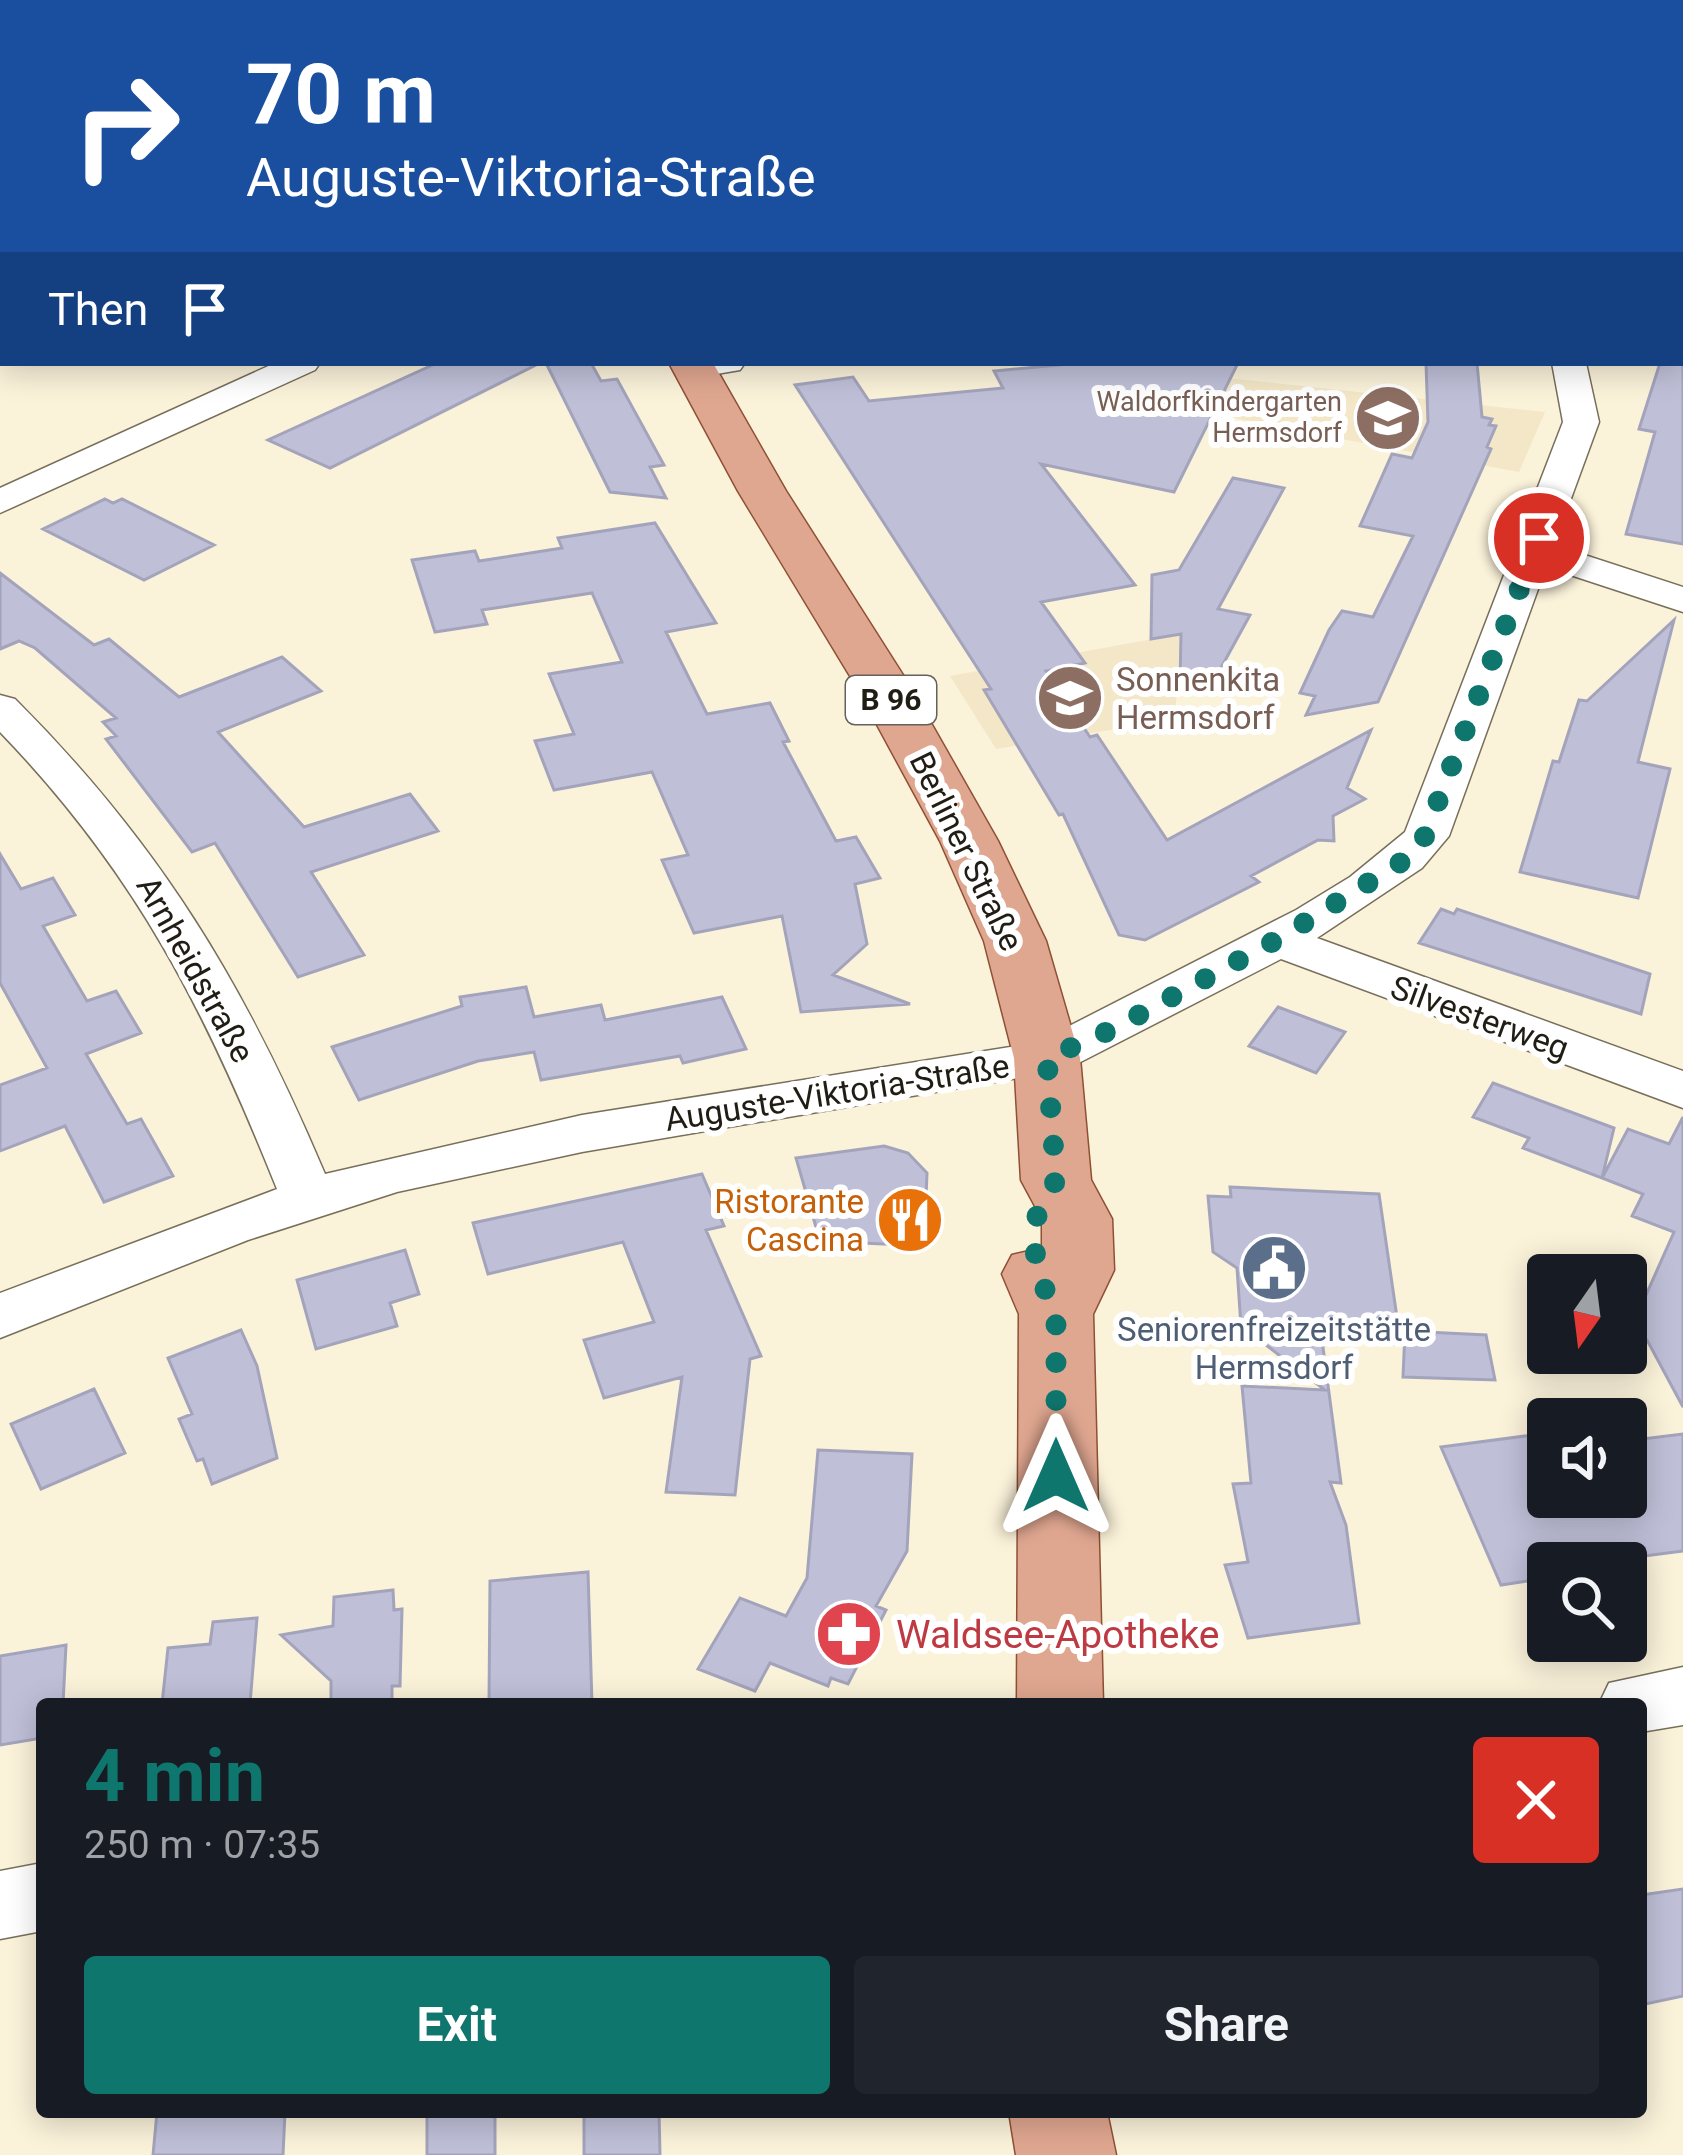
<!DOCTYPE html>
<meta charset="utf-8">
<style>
:root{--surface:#171b24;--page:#20242c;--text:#f1f3f6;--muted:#9ea1a6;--accent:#0f766e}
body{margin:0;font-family:Roboto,sans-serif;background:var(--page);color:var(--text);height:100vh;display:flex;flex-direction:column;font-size:45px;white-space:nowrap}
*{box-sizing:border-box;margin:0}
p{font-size:39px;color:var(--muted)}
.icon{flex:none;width:66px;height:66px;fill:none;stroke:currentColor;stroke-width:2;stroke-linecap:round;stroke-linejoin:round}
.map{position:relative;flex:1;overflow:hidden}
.side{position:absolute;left:36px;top:1698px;width:1611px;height:420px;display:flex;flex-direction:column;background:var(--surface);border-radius:12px;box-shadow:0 6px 30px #0003}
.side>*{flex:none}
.hud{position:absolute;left:0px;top:0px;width:1683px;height:366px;box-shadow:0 6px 30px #0003;background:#1a4fa0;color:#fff;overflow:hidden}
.needle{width:78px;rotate:194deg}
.tools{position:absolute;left:1527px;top:1254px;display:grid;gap:24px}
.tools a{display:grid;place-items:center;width:120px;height:120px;border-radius:12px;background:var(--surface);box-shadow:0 6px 30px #0003;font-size:60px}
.pin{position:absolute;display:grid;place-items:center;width:102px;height:102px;color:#fff;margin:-51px;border:6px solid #fff;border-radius:50%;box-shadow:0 3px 12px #0007}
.me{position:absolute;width:132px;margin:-66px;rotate:0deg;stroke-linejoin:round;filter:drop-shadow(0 0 9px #0008)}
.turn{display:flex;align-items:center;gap:42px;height:252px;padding:0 48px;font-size:54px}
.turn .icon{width:156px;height:156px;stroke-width:2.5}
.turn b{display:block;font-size:84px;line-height:102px}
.then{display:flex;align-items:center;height:114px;padding:0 48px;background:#0003;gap:24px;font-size:45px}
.round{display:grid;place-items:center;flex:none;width:126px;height:126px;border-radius:12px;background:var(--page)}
.summary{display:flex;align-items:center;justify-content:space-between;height:204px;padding:0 48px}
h1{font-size:72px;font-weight:700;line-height:90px;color:var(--accent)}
.cta{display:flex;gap:24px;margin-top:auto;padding:24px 48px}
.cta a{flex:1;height:138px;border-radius:12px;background:var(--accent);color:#fff;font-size:48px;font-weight:700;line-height:138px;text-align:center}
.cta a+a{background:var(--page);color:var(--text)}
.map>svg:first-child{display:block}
.built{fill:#f3e7c8}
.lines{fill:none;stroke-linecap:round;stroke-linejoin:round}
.stream{fill:#59819e;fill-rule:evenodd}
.building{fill:#bfc0d8;stroke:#a3a4bb;stroke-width:3}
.minor-casing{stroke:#776f5a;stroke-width:3}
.major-casing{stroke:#8f5034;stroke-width:3}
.minor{fill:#fff;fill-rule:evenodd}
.major{fill:#e0a790;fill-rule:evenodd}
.route{stroke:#0f766e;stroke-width:21;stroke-dasharray:0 37.8}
.labels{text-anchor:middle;stroke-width:12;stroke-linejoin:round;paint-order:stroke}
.far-education-label{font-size:27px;fill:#785e54;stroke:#fff;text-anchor:end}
.shield{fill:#fff;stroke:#63615a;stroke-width:3}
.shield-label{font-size:30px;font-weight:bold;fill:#201d14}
.education-label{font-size:33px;fill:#785e54;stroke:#fff;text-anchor:start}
.street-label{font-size:33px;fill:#201d14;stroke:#fff}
.food-label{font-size:33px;fill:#c56008;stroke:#fff;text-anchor:end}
.service-label{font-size:33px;fill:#4e5e75;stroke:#fff}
.near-health-label{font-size:39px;fill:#be3a42;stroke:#fff;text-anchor:start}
</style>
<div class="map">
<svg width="1683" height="2155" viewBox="0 0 1683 2155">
<rect width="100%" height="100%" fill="#fbf2da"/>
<path class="built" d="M 1171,372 L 1545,412 L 1519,472 L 1260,424 L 1122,391 Z
M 1180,634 L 1175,719 L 996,749 L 950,676 Z"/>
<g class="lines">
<path class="stream" d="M 0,79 L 3,79 L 3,84 L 0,84 Z"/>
</g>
<path class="building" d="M 1680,318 L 1683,319 L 1683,544 L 1626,534 L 1655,432 L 1639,429 L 1660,363 L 1680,363 Z
M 437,363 L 540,363 L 330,468 L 268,440 Z
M 546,363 L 591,363 L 601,381 L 617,379 L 664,465 L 650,467 L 666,498 L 610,492 Z
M 1080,363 L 1238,363 L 1174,492 L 1041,464 L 1135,585 L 1041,602 L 1085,663 L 1046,671 L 1090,737 L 1097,735 L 1167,840 L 1371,730 L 1347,788 L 1365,799 L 1333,816 L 1334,841 L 1318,840 L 1251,876 L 1259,882 L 1145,940 L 1119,935 L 1063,814 L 1059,815 L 984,690 L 991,689 L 795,385 L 853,377 L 869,401 L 1003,388 L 994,371 Z
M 1426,363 L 1477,363 L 1482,417 L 1492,419 L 1489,425 L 1496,426 L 1487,447 L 1491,449 L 1378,702 L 1306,715 L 1315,696 L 1300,693 L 1329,630 L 1342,611 L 1373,617 L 1413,536 L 1360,526 L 1392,454 L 1412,458 L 1428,422 Z
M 1233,478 L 1284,488 L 1218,609 L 1250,615 L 1211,686 L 1180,679 L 1181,634 L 1151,639 L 1152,575 L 1179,570 Z
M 105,499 L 113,503 L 122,499 L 214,545 L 144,580 L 43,529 Z
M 655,523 L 716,623 L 666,632 L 707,714 L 770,703 L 789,741 L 783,742 L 836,841 L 856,837 L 880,878 L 855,884 L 867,944 L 833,975 L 910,1004 L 801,1012 L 782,916 L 694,933 L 662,860 L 688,855 L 652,772 L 554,790 L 535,741 L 574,734 L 549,674 L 622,662 L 592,593 L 482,610 L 487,624 L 435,632 L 412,560 L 475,551 L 479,561 L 562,548 L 558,538 Z
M 0,573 L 94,645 L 109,639 L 179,697 L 282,657 L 321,691 L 218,732 L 304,827 L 410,794 L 438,831 L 311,872 L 364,955 L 298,977 L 215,843 L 192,852 L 106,739 L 116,736 L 103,722 L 116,718 L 35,648 L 19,641 L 0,649 Z
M 1674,620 L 1638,762 L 1670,769 L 1638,898 L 1520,872 L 1553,761 L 1559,762 L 1579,700 L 1587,701 Z
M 0,854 L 21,889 L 53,878 L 75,915 L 43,926 L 87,1001 L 116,991 L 141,1033 L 86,1054 L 127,1124 L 141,1119 L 173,1176 L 104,1202 L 65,1126 L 0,1151 L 0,1085 L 47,1068 L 0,983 Z
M 1441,909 L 1454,914 L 1457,909 L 1650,974 L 1641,1014 L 1419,943 Z
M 526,987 L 534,1017 L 601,1005 L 605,1020 L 722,997 L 746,1049 L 683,1063 L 680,1056 L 541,1080 L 534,1052 L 478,1061 L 359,1100 L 332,1047 L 462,1006 L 460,997 Z
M 1278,1007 L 1345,1032 L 1316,1073 L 1249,1046 Z
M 1493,1083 L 1614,1128 L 1602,1178 L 1523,1148 L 1529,1138 L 1473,1117 Z
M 1683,1117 L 1683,1407 L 1647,1340 L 1626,1340 L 1674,1232 L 1632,1216 L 1643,1194 L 1602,1178 L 1628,1129 L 1669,1144 Z
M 884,1146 L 908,1153 L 927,1173 L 924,1246 L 820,1241 L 796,1158 Z
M 702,1174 L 724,1226 L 706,1230 L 761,1356 L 750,1359 L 735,1495 L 666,1492 L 682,1377 L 604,1398 L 584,1340 L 654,1322 L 623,1242 L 488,1274 L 473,1223 Z
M 1230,1187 L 1379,1194 L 1401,1345 L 1322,1340 L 1341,1483 L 1330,1482 L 1346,1525 L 1359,1623 L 1248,1638 L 1225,1565 L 1248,1562 L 1233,1484 L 1251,1483 L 1242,1386 L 1325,1390 L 1241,1326 L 1237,1268 L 1213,1252 L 1208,1196 L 1231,1197 Z
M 405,1250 L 419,1294 L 390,1303 L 397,1326 L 316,1349 L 297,1280 Z
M 241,1330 L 257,1366 L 277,1458 L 212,1484 L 203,1459 L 197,1461 L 179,1419 L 192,1414 L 168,1358 Z
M 1405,1331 L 1486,1335 L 1495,1380 L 1403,1377 Z
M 94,1389 L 125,1453 L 41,1489 L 11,1424 Z
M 1548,1433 L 1548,1497 L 1626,1497 L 1626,1441 L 1683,1434 L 1683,1551 L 1590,1563 L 1548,1563 L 1548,1578 L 1501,1585 L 1441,1447 Z
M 818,1450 L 912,1454 L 907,1551 L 876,1606 L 886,1610 L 848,1684 L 831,1678 L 828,1686 L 770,1663 L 755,1691 L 698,1669 L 740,1598 L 786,1616 L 807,1578 Z
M 588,1572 L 592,1704 L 489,1704 L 490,1581 Z
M 393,1590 L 394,1610 L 402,1609 L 400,1686 L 392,1686 L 392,1704 L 331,1704 L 331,1681 L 281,1635 L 333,1626 L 334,1597 Z
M 257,1618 L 250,1704 L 162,1704 L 168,1648 L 210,1644 L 213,1622 Z
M 66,1645 L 63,1704 L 42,1704 L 42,1738 L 0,1745 L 0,1656 Z
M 1683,1889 L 1683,1996 L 1641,2005 L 1641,1895 Z
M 157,2112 L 285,2112 L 283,2155 L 153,2155 Z
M 427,2112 L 495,2112 L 495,2155 L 427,2155 Z
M 584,2112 L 659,2112 L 660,2155 L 584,2155 Z"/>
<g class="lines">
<g class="minor-casing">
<path id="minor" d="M 508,0 L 580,0 L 582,3 L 510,3 Z
M 1295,0 L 1319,0 L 1319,3 L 1295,3 Z
M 1683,38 L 1683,54 L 1680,55 L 1680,39 Z
M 1680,159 L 1683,159 L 1683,177 L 1680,177 Z
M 0,204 L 3,204 L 3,222 L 0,222 Z
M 1680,276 L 1683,277 L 1683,297 L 1680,296 Z
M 275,363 L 320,363 L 315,370 L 0,513 L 0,488 Z
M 680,363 L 745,363 L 740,370 L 693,378 L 681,375 L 676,368 Z
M 1552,363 L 1586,363 L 1599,422 L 1554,545 L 1683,587 L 1683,612 L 1546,567 L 1449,836 L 1422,868 L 1317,938 L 1683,1071 L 1683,1108 L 1281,959 L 1065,1070 L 582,1152 L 397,1192 L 248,1240 L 0,1338 L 0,1293 L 277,1189 C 205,1009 136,873 0,732 L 0,695 L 15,699 C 161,845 245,985 325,1174 L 582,1115 L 1036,1043 L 1296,910 L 1350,877 L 1405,832 L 1563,422 Z
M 1683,1667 L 1683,1725 L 1641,1732 L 1641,1704 L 1599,1704 L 1609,1683 Z
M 42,1863 L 42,1931 L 0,1939 L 0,1871 Z"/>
</g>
<g class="major-casing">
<path id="major" d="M 457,0 L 489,0 L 491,3 L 459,3 Z
M 669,363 L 713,363 L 786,491 L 910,686 L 998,841 L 1046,941 L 1080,1058 L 1091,1180 L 1112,1219 L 1114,1270 L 1093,1314 L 1103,1704 L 1017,1704 L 1019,1314 L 1002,1274 L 1012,1255 L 1042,1248 L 1042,1219 L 1021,1180 L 1014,1058 L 984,941 L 940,841 L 856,686 L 738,491 Z
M 1009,2112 L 1107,2112 L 1116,2155 L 1016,2155 Z"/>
</g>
<use href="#minor" class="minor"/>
<use href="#major" class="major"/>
</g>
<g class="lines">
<path class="route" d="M 1056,1476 L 1056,1314 L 1036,1269 L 1035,1240 L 1035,1220 L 1056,1180 L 1047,1058 L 1111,1030 L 1280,938 L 1419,851 L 1539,538"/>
</g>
<defs>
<g id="school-disc" transform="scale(3.45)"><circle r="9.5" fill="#8d6e63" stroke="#fff"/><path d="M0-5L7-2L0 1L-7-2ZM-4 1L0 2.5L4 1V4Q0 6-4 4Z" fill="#fff"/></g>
<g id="restaurant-disc" transform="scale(3.45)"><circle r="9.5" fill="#e8710a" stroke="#fff"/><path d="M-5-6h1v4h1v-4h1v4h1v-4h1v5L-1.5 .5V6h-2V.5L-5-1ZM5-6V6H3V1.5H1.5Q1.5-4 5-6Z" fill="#fff"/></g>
<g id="civic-disc" transform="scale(3.45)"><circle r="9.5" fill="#5c6f8a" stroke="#fff"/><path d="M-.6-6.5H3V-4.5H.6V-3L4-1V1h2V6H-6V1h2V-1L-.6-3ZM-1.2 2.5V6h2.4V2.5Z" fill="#fff"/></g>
<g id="pharmacy-disc" transform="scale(3.45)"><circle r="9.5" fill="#e0444e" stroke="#fff"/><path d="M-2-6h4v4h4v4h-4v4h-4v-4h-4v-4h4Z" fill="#fff"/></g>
</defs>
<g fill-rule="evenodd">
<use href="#school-disc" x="1388" y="418"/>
<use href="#school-disc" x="1070" y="698"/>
<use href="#restaurant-disc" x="910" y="1220"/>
<use href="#civic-disc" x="1274" y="1268"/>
<use href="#pharmacy-disc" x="849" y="1634"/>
</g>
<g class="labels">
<g class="far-education-label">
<text x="1342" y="411">Waldorfkindergarten<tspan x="1342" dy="31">Hermsdorf</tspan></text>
</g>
<rect class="shield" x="846" y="676" width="90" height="48" rx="9"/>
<g class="shield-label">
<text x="891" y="710">B 96</text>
</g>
<g class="education-label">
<text x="1116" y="691">Sonnenkita<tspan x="1116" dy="38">Hermsdorf</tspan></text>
</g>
<g class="street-label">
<text transform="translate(967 851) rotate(64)" y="12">Berliner Straße</text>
<text transform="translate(196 969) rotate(61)" y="12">Arnheidstraße</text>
<text transform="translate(1480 1017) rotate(20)" y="12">Silvesterweg</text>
<text transform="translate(837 1092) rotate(-9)" y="12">Auguste-Viktoria-Straße</text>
</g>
<g class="food-label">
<text x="864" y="1213">Ristorante<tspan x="864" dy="38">Cascina</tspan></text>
</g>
<g class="service-label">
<text x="1274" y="1341">Seniorenfreizeitstätte<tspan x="1274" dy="38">Hermsdorf</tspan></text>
</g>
<g class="near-health-label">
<text x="896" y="1648">Waldsee-Apotheke</text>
</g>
</g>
</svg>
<div class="tools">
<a><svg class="needle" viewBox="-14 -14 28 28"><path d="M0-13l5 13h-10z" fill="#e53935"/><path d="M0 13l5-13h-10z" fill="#9ea1a6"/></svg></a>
<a><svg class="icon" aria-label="sound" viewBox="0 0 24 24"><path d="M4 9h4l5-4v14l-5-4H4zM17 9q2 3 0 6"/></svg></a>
<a><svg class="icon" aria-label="search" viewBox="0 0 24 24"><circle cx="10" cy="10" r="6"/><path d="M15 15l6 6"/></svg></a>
</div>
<div class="pin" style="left:1539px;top:538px;background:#d93025"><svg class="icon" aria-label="arrive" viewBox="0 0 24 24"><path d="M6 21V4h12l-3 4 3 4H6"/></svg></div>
<svg class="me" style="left:1056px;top:1476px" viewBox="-20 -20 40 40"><path d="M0-17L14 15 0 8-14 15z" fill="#0f766e" stroke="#fff" stroke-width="4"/></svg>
<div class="hud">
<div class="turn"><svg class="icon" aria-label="right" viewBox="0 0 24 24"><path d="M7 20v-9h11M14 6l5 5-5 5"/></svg><div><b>70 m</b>Auguste-Viktoria-Straße</div></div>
<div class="then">Then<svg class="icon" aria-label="arrive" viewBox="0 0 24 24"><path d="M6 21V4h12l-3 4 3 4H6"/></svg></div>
</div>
<section class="side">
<div class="summary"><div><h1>4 min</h1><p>250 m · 07:35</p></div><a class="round" style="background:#d93025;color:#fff"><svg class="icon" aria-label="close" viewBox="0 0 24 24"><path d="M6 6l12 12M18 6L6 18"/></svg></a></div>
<div class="cta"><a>Exit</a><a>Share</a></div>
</section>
</div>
